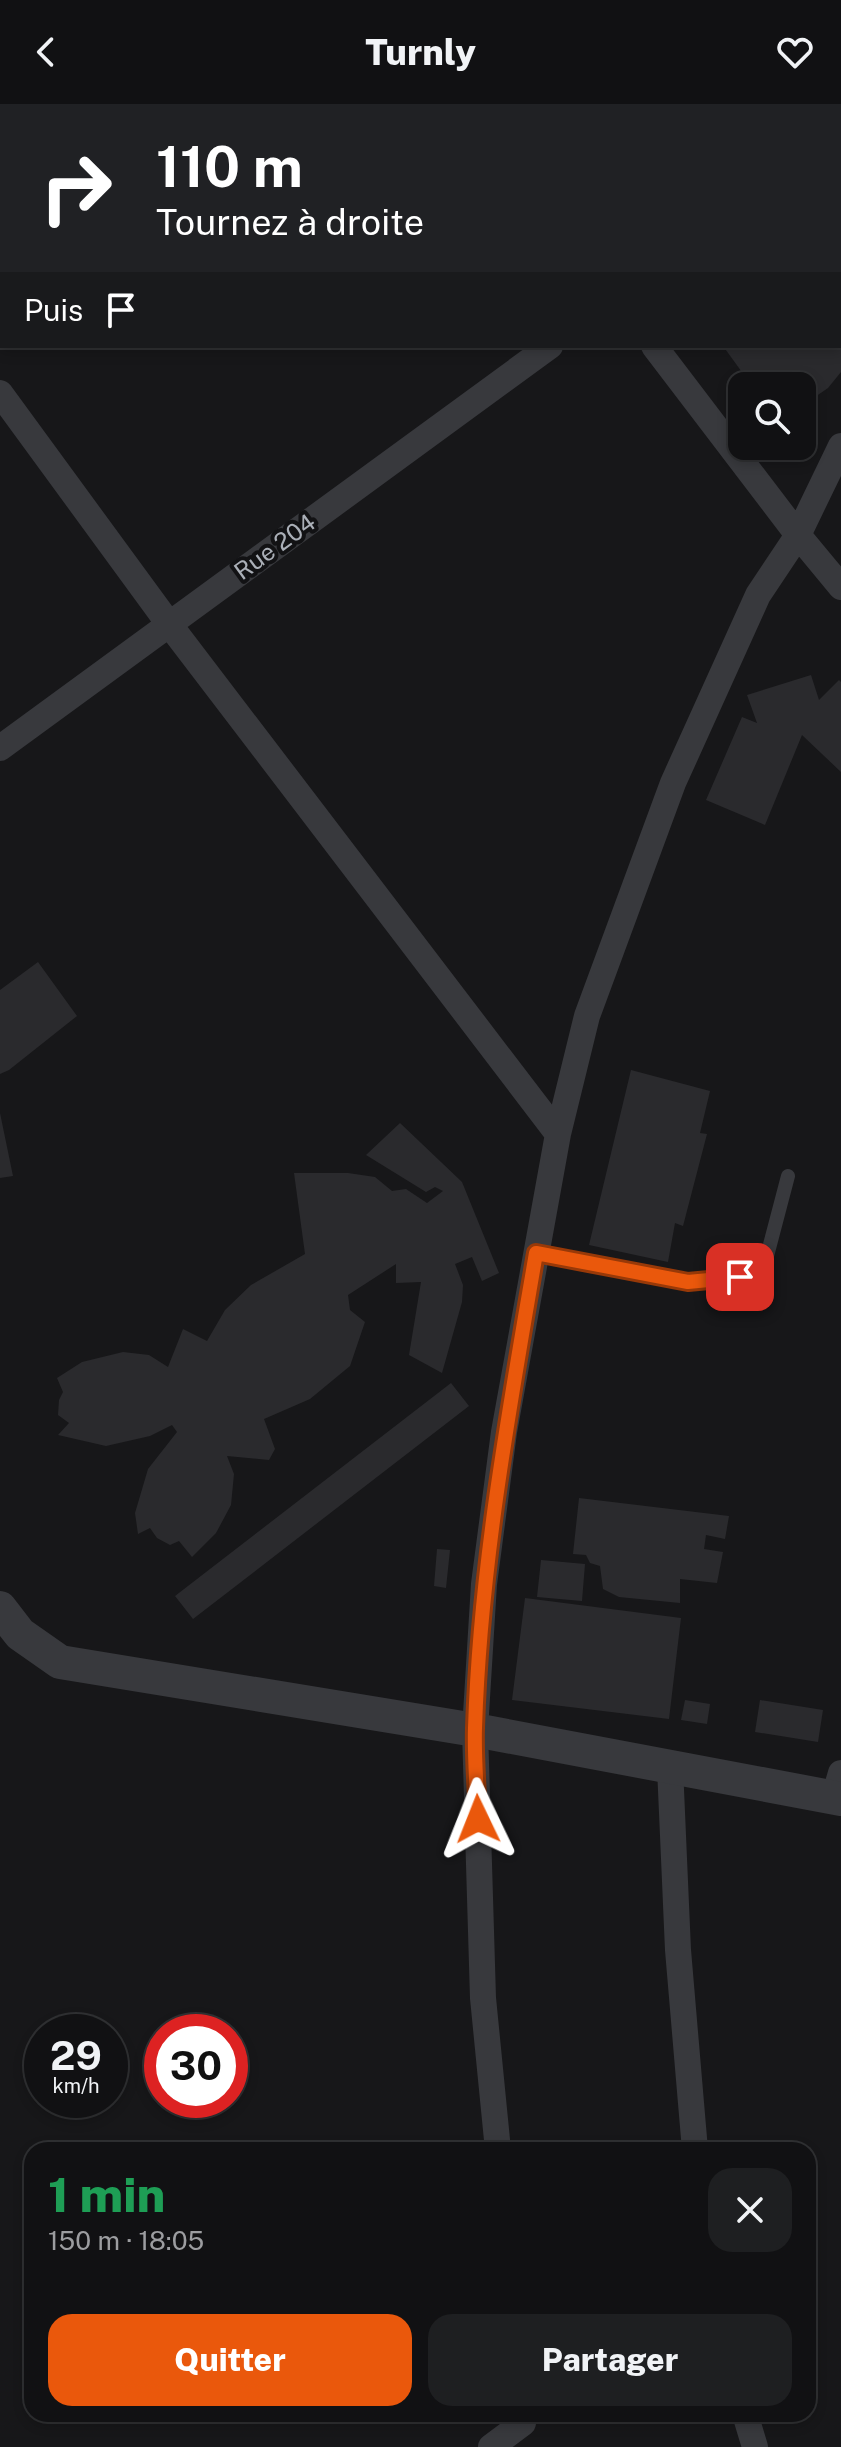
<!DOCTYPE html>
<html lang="fr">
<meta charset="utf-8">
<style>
:root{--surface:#111113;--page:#1e1f21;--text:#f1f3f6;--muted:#9c9da0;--line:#303133;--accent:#ea580c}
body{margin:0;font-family:"Public Sans",sans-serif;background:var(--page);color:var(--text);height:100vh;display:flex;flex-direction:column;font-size:30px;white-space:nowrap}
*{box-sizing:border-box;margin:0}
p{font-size:26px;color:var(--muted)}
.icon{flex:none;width:44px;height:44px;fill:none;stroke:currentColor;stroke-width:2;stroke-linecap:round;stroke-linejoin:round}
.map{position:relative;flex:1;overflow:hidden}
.details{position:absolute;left:24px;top:2038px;width:792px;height:280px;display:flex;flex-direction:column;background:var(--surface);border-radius:24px;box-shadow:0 4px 12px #0003,0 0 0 2px var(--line)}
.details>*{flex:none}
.banner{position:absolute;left:0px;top:0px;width:842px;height:244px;box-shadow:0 4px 12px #0003,0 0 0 2px var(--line);background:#202124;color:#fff;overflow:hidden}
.fabs{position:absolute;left:728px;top:268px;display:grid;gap:16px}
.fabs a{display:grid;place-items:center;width:88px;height:88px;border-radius:16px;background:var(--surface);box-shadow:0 4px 12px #0003,0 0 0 2px var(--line);font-size:40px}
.speed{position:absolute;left:24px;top:1910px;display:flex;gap:16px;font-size:40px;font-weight:700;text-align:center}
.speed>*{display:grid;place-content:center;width:104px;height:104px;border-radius:50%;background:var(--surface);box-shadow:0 4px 12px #0003,0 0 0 2px var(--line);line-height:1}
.speed small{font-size:20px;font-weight:400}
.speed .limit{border:12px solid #d22;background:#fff;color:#111}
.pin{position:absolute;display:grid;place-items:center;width:68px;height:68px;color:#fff;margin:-34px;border-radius:16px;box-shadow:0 4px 12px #0006}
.me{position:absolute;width:88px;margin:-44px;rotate:358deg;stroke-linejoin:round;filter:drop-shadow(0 0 6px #0008)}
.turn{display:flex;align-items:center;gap:28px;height:168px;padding:0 24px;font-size:36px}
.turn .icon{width:104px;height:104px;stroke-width:2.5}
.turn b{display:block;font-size:56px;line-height:68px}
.then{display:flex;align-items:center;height:76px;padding:0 24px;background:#0003;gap:16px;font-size:30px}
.round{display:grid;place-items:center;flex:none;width:84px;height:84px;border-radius:24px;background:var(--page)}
.summary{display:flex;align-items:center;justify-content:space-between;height:136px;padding:0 24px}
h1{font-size:48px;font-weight:800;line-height:60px;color:#1e9e55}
.button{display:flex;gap:16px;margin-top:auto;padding:16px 24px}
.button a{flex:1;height:92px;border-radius:24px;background:var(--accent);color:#fff;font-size:32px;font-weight:800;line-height:92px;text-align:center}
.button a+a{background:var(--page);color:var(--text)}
header{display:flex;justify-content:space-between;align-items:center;height:104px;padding:0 24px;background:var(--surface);font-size:36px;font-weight:800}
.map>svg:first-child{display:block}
.green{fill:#1d231e}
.building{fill:#2a2a2d}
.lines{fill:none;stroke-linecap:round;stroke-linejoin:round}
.service{stroke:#38393d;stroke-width:14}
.minor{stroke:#38393d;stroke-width:26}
.tertiary{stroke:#38393d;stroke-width:34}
.route-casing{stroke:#983908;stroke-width:20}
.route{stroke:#ea580c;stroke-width:14}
.labels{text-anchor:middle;stroke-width:8;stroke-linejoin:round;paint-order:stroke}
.street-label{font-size:24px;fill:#aaafb7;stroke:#121214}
</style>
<header><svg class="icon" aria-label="back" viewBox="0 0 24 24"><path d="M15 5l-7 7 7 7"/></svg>Turnly<svg class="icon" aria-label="heart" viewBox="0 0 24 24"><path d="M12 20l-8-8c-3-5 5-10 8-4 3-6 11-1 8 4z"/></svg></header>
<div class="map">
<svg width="841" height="2343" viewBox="0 0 841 2343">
<rect width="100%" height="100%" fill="#171719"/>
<path class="green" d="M 0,0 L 295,0 L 2,2 L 2,207 Z"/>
<path class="building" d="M 723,242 L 841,242 L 841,268 L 828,284 L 802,302 L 802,282 L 752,282 Z
M 811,571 L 819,596 L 839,576 L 841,578 L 841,668 L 802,631 L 765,721 L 706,696 L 742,613 L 757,619 L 747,591 Z
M 38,858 L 77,912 L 9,966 L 0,970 L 0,886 Z
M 631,966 L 710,987 L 700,1029 L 707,1030 L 683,1122 L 675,1119 L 668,1158 L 589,1141 Z
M 0,1009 L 13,1072 L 0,1074 Z
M 400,1019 L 462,1078 L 499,1169 L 482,1177 L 472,1153 L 455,1160 L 463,1181 L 462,1198 L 442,1269 L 409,1251 L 421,1178 L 396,1179 L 396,1160 L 348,1191 L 350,1206 L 365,1218 L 350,1262 L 310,1295 L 264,1315 L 275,1345 L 269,1356 L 227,1352 L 234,1370 L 231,1401 L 216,1429 L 192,1453 L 179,1437 L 170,1441 L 157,1434 L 150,1424 L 138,1430 L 135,1409 L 148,1365 L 177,1328 L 172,1321 L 150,1332 L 106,1342 L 58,1331 L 69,1319 L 58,1311 L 59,1296 L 63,1288 L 57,1274 L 82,1258 L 123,1248 L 149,1251 L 168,1263 L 183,1225 L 207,1237 L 225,1206 L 251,1181 L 305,1150 L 294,1069 L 348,1069 L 375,1073 L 392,1087 L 406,1085 L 427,1099 L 443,1087 L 435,1083 L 426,1088 L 366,1051 Z
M 451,1279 L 469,1302 L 193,1515 L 175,1492 Z
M 579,1394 L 729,1412 L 725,1435 L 706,1431 L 704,1445 L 723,1448 L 717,1479 L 680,1475 L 680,1499 L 619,1493 L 603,1485 L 600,1462 L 590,1459 L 586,1451 L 573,1450 Z
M 437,1445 L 450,1446 L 446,1484 L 434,1482 Z
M 541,1456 L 585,1460 L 582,1497 L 537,1493 Z
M 525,1494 L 681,1514 L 669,1615 L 512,1596 Z
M 685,1596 L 710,1600 L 707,1620 L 681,1616 Z
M 760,1596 L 823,1606 L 818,1638 L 755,1628 Z
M 642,2039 L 643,2046 L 604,2046 L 604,2044 Z"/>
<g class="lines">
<path class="service" d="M 536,1149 L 688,1178 L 740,1173 L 767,1152 L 788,1072"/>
<path class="minor" d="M 471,0 L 472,2
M 654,242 L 798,431 L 841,483
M 0,289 L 169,520 L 558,1030
M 0,644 L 550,242
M 670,1663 L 678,1846 L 695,2046
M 834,1693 L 841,1669
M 498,2046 L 483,1894 L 475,1626 L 484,1480 L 504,1328 L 558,1030 L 587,912 L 673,679 L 758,491 L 798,431 L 841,342
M 745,2310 L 755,2343
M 491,2343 L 523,2319"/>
<path class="tertiary" d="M 0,1504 L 20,1530 L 60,1558 L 475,1626 L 841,1695"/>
</g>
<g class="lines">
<g class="route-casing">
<path id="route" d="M 478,1715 C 477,1685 474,1654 475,1624 C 480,1464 509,1307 536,1149 L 688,1178 L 740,1173"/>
</g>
<use href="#route" class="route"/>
</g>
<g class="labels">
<g class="street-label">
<text transform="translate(275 443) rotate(-36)" y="8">Rue 204</text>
</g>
</g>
</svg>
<div class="fabs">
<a><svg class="icon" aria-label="search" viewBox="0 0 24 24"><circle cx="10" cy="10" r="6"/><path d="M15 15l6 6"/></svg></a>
</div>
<div class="speed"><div>29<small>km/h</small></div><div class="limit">30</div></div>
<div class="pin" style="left:740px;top:1173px;background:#d93025"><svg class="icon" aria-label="arrive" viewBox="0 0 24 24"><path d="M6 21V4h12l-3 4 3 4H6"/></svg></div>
<svg class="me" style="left:478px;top:1715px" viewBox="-20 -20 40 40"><path d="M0-17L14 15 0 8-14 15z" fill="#ea580c" stroke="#fff" stroke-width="4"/></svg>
<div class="banner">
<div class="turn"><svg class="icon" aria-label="right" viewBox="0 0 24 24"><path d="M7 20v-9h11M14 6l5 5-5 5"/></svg><div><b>110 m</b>Tournez à droite</div></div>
<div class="then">Puis<svg class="icon" aria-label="arrive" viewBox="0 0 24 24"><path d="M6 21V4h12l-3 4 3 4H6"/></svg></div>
</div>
<section class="details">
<div class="summary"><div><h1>1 min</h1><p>150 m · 18:05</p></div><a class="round"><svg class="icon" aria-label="close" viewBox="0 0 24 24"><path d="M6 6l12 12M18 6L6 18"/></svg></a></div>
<div class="button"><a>Quitter</a><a>Partager</a></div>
</section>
</div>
